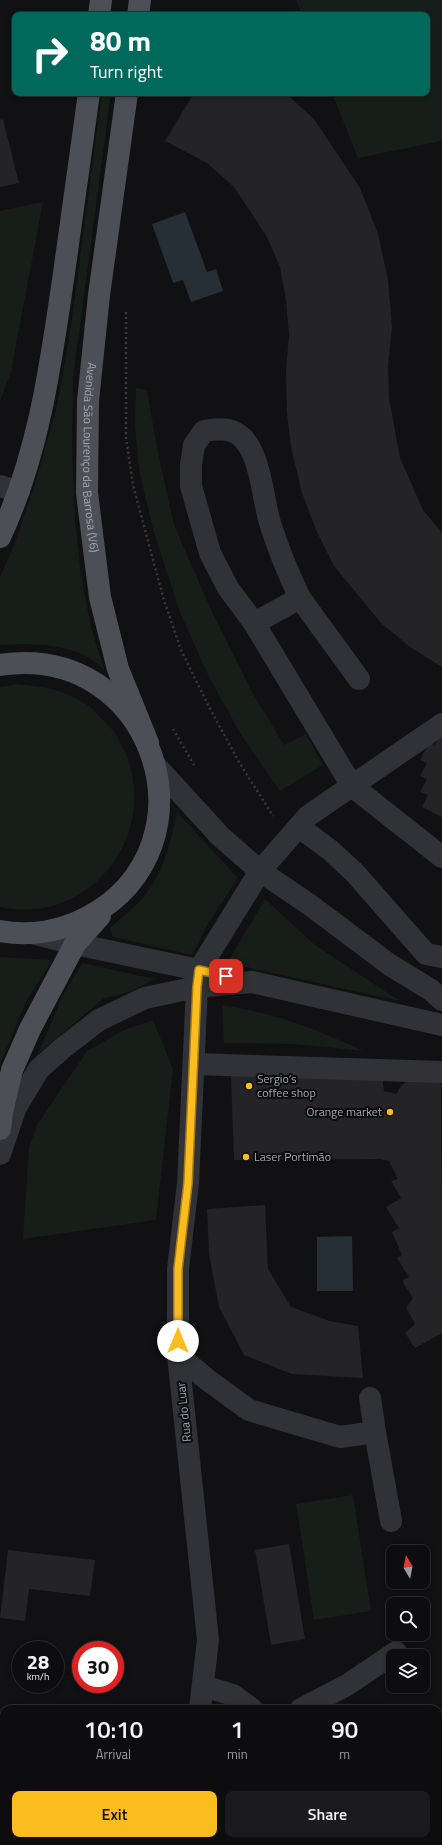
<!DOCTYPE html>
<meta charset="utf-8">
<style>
:root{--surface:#0d0c0e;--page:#1b1a1c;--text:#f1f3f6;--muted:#9a9b9e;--line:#2d2c2e;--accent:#fbbc1f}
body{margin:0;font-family:"Titillium Web",sans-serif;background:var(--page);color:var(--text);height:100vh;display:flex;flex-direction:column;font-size:15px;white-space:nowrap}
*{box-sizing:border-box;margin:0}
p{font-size:13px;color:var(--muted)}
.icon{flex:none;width:22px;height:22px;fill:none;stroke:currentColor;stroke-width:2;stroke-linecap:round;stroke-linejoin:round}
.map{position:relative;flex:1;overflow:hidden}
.side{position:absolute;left:0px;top:1705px;width:442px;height:140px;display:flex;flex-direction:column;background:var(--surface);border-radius:12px 12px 0 0;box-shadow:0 2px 6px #0003,0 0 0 1px var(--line)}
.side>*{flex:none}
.top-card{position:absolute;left:12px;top:12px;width:418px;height:84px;border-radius:8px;box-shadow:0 2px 6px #0003,0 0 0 1px var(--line);background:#00695c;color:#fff;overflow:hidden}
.needle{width:26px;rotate:350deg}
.fabs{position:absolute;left:386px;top:1545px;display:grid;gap:8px}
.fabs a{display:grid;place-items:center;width:44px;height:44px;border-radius:8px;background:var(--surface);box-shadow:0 2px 6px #0003,0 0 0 1px var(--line);font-size:20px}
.speed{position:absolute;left:12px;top:1641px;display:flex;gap:8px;font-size:20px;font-weight:700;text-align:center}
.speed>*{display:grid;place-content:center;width:52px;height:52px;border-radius:50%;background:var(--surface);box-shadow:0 2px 6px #0003,0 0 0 1px var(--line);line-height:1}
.speed small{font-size:10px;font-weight:400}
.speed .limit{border:6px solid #d22;background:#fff;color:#111}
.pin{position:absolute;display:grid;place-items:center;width:34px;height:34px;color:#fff;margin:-17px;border-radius:8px;box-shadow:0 2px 6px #0006}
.me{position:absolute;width:44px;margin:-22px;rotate:0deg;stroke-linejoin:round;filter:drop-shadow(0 0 3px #0008)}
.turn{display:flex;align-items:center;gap:14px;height:84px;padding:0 12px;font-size:18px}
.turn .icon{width:52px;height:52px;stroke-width:2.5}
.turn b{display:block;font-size:28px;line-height:34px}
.eta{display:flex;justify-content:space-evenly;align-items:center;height:68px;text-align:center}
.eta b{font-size:24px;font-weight:600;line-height:28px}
.primary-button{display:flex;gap:8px;margin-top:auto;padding:8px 12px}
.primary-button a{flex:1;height:46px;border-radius:8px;background:var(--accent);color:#111;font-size:16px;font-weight:600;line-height:46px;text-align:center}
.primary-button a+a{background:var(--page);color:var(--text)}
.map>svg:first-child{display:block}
.green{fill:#171d18}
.water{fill:#262e36}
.building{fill:#242326}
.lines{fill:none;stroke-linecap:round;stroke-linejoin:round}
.path{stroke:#37393e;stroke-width:2.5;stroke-dasharray:2 3;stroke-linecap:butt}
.minor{stroke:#313237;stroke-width:22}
.major{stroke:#4d4f56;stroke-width:22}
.route-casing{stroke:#a37a14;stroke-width:10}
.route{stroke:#fbbc1f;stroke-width:7}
.poi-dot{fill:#fbbc1f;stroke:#0c0c0d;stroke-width:1.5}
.labels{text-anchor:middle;stroke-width:4;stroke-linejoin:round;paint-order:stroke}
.street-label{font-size:12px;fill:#a1a6b4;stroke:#0c0c0d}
.poi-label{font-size:12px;fill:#a1a6b4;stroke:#0c0c0d;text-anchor:start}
</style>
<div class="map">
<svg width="442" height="1845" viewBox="0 0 442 1845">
<rect width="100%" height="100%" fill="#111012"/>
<path class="green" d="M 296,0 L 442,0 L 442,141 L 358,158 L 332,93 L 427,93 L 427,15 L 302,15 Z
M 102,93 L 111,93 L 73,378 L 72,445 L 75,518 L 81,575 L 91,627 L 105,672 C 102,668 98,664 94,661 C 70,643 28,643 0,645 L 0,577 L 14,545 L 35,484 L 56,410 L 70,333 Z
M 43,202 L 11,372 L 0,401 L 0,211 Z
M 136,388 L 147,390 L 157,448 L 174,525 L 213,614 L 252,692 L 284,745 L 306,734 L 323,765 L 280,791 L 243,738 L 209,677 L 181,615 L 154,533 L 139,470 L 135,425 Z
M 19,684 C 29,686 41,686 52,689 C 61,691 83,701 90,707 C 95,710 99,716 103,720 C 107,725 114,730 117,736 C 120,741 122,747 125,752 C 161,834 89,927 0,907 L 0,687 Z
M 177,812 L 238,878 L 209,922 L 192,955 L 113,937 L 110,928 C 120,919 131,910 140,901 C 162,878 171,842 177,812 Z
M 265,899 L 315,945 L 400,1001 L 227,963 Z
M 0,957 L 52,960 L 25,1004 L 0,1065 Z
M 82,963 L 155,979 L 129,992 L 103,999 L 38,1054 L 62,997 Z
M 222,1005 C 275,1013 316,1029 364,1051 L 295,1044 L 224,1043 Z
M 153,1020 L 173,1069 L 156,1220 L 23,1239 L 29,1147 L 37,1125 L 87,1051 L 124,1030 Z
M 353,1495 L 371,1611 L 314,1620 L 296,1504 Z"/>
<path class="water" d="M 185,212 L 207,272 L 216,269 L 223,291 L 191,302 L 183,280 L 173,283 L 152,224 Z
M 352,1236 L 353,1291 L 317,1291 L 317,1237 Z
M 438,1791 L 440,1791 L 442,1802 L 442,1845 L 422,1845 L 421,1841 L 438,1841 Z"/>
<path class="building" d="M 194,93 L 285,93 L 314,119 L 360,188 L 378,234 L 388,280 L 392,327 L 388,367 L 389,398 L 400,458 L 423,510 L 442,533 L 442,667 L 410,647 L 381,623 L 334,566 L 317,532 L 302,493 L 291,447 L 287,413 L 286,372 L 289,334 L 286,300 L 280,267 L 267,237 L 234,187 L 207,163 L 165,141 Z
M 3,119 L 19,183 L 0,187 L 0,120 Z
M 442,733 L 442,817 L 422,807 L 428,795 L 420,792 L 427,779 L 420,776 L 427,763 L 420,760 L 430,742 L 435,745 Z
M 231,1076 L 382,1076 L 384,1091 L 396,1094 L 401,1086 L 408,1080 L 434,1079 L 441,1084 L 442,1333 L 415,1348 L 405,1333 L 415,1324 L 406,1308 L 413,1298 L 402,1281 L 409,1277 L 397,1258 L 402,1255 L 392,1232 L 399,1228 L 386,1207 L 401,1198 L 391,1181 L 398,1179 L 389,1161 L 380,1159 L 234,1160 Z
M 265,1205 L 268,1269 L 291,1307 L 330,1321 L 358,1326 L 363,1378 L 292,1374 L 244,1355 L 219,1307 L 209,1254 L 207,1209 Z
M 289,1544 L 305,1639 L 271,1645 L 255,1550 Z
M 8,1550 L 95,1560 L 90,1596 L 29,1589 L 25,1621 L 0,1618 Z"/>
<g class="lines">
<path class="path" d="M 126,312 L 126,438 L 133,485 L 163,597 L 181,650 L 209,707 L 239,762 L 273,816
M 173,729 L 194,765"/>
<path class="minor" d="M 0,486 L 19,492
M 254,623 L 228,588 L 210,553 L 191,486 L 191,465 L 194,445 L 204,431 C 215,429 229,427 239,435 C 260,449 263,500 270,523 C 278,549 288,573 300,598
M 359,679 L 300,598 L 254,623 L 352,786 L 442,857
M 156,766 L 220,836 L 260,871 L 310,905 L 390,965 L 431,990 L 442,1000
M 299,827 L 330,850 L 354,872 L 426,954 L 442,957
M 32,933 L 75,944 L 213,973
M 194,1064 L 442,1072
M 0,1154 L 16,1107 L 39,1069 L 64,1047 L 99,1020 L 145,998 L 197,987 L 252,982 L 442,1025
M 178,1355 L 209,1381 L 249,1410 L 340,1437 L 375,1432 L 391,1521
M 370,1398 L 375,1432
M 203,1686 L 233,1695 L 252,1709
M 200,1709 L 208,1640 L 178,1355 L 178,1269 L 188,1183 L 197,987 L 199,970 L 260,871 L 308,816 L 442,724
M 301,1709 L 347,1685 L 396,1652
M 296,1841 L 297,1845
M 182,1845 L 183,1841"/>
<g class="major">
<path d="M 99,15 L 101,0"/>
<path d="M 138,15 L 140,0"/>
<path id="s1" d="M 127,93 L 99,295 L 88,401 L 87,493 L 100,597 L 118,669 L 148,743"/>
<path d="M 0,537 C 39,454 51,363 64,273 C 72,213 81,153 89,93"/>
<path d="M 0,665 C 152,641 222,844 88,917 C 62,931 30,937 0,931"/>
<path d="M 0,1129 L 2,1112 L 12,1070 L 30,1029 L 75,944 L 100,916"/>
</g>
</g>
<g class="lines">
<g class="route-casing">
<path id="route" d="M 178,1341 L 178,1269 L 188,1183 L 197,987 L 199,970 L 226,976"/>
</g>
<use href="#route" class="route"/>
</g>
<g class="poi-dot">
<circle cx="249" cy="1086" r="4"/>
<circle cx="390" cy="1112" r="4"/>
<circle cx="246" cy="1157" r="4"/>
</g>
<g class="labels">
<g class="street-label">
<text dy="4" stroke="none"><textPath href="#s1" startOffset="367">Avenida São Lourenço da Barrosa (V6)</textPath></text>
<text transform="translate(184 1412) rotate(-96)" y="4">Rua do Luar</text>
</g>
<g class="poi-label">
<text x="257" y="1083">Sergio’s<tspan x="257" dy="14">coffee shop</tspan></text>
<text x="382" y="1116" text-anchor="end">Orange market</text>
<text x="254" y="1161">Laser Portimão</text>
</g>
</g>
</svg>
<div class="fabs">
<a><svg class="needle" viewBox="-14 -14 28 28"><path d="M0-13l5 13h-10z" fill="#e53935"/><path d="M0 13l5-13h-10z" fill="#9a9b9e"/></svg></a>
<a><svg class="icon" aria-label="search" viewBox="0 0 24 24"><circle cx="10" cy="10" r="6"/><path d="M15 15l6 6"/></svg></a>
<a><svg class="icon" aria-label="layers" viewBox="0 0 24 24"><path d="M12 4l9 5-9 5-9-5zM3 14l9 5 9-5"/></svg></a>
</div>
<div class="speed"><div>28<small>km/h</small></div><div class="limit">30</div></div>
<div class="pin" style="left:226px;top:976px;background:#d93025"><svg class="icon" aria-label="arrive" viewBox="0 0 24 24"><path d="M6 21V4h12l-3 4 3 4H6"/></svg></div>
<svg class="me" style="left:178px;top:1341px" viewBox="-20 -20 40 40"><circle r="19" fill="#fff"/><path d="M0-13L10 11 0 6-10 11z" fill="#fbbc1f"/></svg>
<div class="top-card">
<div class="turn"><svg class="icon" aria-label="right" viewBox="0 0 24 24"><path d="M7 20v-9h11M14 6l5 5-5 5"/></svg><div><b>80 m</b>Turn right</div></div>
</div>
<section class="side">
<div class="eta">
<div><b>10:10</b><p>Arrival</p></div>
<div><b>1</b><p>min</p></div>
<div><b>90</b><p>m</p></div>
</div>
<div class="primary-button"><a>Exit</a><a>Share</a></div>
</section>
</div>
